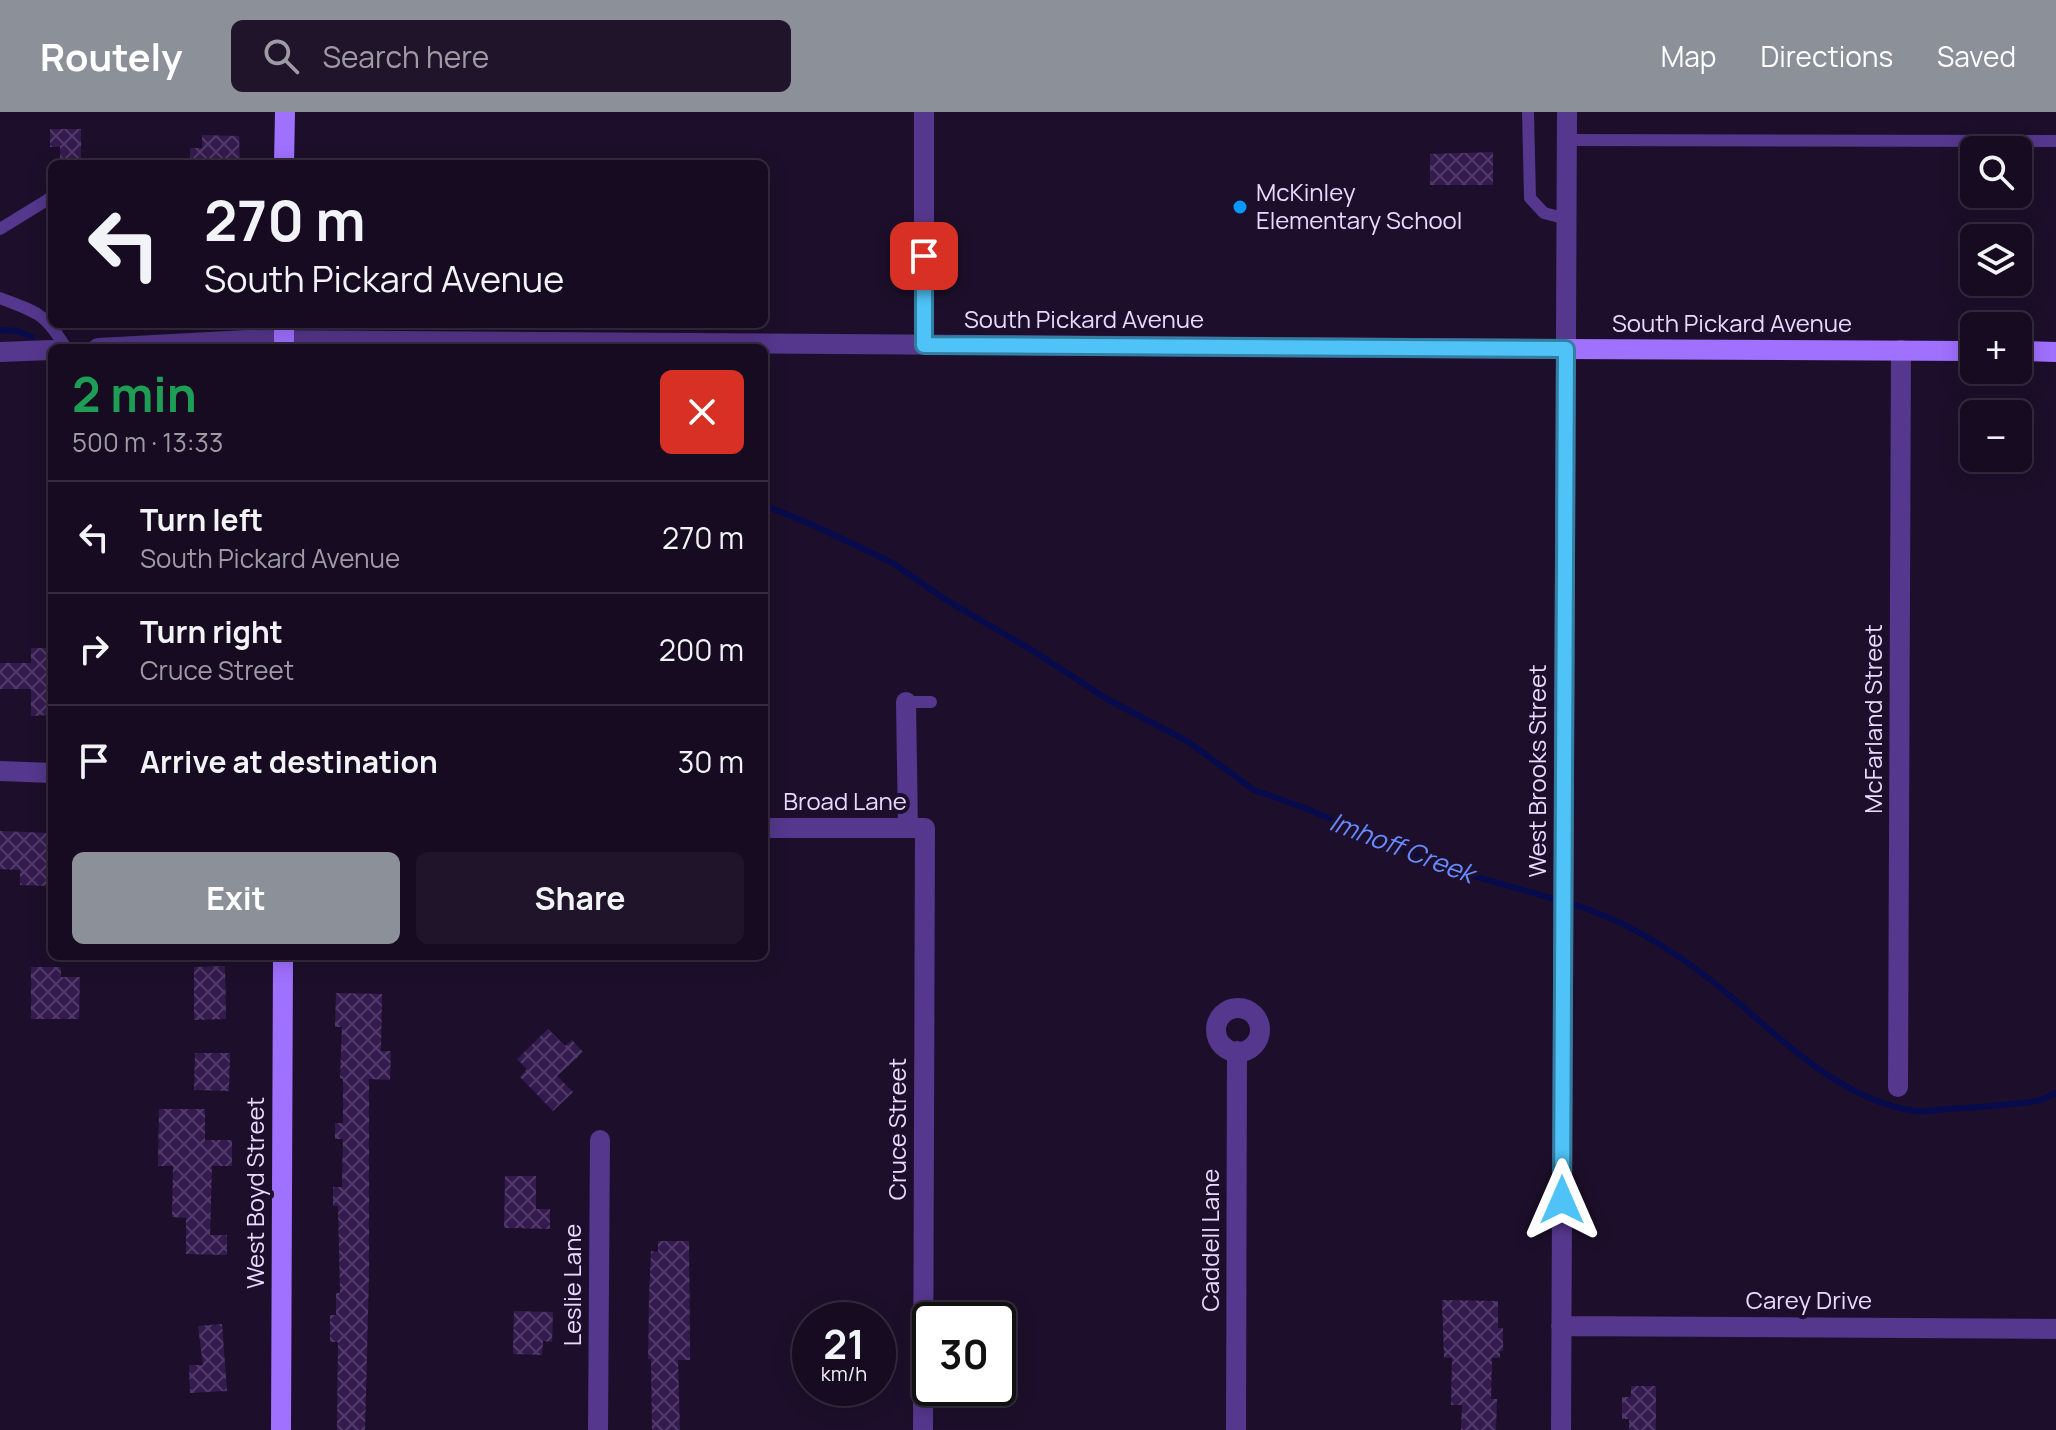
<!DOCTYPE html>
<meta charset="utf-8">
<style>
:root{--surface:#160b20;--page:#1f1429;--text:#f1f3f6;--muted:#9e9ba5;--line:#352b3e;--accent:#8c9099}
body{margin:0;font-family:Manrope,sans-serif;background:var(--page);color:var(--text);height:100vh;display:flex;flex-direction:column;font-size:30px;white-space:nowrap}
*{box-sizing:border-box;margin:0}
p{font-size:26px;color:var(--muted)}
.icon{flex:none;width:44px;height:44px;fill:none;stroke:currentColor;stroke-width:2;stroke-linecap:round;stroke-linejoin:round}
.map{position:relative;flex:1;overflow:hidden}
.details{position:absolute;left:48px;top:232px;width:720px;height:616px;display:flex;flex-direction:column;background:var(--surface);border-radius:12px;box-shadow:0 4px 20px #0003,0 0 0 2px var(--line)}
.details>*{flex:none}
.banner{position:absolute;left:48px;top:48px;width:720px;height:168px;border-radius:12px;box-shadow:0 4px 20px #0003,0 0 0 2px var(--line);background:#160b20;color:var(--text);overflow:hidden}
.fabs{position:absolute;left:1960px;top:24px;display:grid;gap:16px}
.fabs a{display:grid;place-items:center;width:72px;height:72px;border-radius:12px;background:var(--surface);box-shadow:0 4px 20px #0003,0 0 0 2px var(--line);font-size:40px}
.speed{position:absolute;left:792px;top:1190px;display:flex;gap:16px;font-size:40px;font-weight:700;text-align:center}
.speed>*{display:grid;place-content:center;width:104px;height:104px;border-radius:50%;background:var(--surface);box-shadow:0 4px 20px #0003,0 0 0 2px var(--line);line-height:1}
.speed small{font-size:20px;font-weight:400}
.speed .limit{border:4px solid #111;border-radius:12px;background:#fff;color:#111}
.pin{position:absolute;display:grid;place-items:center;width:68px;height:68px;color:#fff;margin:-34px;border-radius:16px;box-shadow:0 4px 12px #0006}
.me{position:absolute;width:88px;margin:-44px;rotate:0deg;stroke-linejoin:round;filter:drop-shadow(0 0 6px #0008)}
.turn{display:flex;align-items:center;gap:28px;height:168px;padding:0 24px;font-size:36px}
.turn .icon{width:104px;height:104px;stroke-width:2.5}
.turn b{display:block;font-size:56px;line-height:68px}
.round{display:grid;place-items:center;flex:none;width:84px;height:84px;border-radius:12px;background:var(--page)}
.summary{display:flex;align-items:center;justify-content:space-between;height:136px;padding:0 24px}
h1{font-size:48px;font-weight:700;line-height:60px;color:#1e9e55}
.cta{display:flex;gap:16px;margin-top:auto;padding:16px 24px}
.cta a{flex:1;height:92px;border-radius:12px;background:var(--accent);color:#fff;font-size:32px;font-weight:700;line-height:92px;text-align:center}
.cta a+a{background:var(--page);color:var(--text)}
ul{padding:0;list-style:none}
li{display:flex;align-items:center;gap:24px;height:112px;padding:0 24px;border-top:2px solid var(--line)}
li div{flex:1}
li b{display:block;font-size:30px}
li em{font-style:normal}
header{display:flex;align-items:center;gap:48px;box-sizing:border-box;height:112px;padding:0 40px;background:var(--accent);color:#fff}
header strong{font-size:38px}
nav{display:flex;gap:44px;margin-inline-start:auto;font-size:28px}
.search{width:560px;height:72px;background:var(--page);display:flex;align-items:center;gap:20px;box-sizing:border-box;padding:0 28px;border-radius:12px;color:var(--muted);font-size:30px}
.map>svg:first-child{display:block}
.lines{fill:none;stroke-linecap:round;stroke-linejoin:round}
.stream{stroke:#070b4c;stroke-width:6}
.building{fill:url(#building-cross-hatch)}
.lane{stroke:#55378d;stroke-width:12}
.street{stroke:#55378d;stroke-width:20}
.secondary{stroke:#a070ff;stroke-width:20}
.route-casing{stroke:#337fa1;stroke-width:20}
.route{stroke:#4fc3f7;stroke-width:14}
.poi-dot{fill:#0599ff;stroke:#1d0f2b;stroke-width:3}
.labels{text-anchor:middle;stroke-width:8;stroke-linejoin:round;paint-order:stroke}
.poi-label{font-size:24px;fill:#e9d9ff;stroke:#1d0f2b;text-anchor:start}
.street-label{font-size:24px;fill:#e9d9ff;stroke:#1d0f2b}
.water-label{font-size:26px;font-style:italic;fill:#678aff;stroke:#1d0f2b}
</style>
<header>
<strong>Routely</strong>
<div class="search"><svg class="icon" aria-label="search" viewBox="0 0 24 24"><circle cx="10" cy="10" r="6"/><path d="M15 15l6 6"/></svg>Search here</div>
<nav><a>Map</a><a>Directions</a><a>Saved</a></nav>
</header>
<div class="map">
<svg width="2056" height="1318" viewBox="0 0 2056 1318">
<defs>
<pattern id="building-cross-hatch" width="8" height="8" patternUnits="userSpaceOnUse" patternTransform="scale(2)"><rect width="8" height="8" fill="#341a4e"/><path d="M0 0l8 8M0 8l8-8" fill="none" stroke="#513b69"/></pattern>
</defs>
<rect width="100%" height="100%" fill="#1d0f2b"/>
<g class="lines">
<path class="stream" d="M 0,218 L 17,219 L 32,225
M 764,393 L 815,414 L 893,451 L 943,486 L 1035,540 L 1107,587 L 1187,629 L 1254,678 L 1305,696 L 1449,757 L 1558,788
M 1569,791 C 1622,807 1669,835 1712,869 C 1773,917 1834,987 1915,999 C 1925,1000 1936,998 1945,997 C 1972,996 1998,993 2024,991 L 2041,988 L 2056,981"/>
</g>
<path class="building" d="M 50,17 L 81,17 L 81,46 L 60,48 L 60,35 L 50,35 Z
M 202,23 L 239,24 L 240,52 L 190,52 L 190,36 L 202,36 Z
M 1493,40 L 1493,73 L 1430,73 L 1430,42 Z
M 31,536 L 52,536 L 52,603 L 31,604 L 31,577 L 0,577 L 0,551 L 31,551 Z
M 0,719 L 49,721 L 47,774 L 20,773 L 20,758 L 0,757 Z
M 225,854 L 226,907 L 194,908 L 194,855 Z
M 31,855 L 61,855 L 61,865 L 80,865 L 79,907 L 31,907 Z
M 336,881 L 382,882 L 381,939 L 391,939 L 390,968 L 369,967 L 369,1163 L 365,1318 L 337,1318 L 338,1230 L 330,1230 L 330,1203 L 336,1203 L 336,1181 L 340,1181 L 338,1094 L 333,1094 L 333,1075 L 342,1075 L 343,1027 L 335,1027 L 335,1011 L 343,1011 L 343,967 L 340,966 L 342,915 L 335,915 Z
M 548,917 L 565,934 L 572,928 L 583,940 L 557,964 L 573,980 L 553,999 L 520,965 L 527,957 L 517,947 Z
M 195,941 L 230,941 L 229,979 L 194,978 Z
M 159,997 L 205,997 L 205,1028 L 232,1028 L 232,1054 L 212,1054 L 210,1123 L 227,1123 L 227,1143 L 186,1142 L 186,1106 L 172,1105 L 173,1054 L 158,1054 Z
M 505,1064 L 536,1064 L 536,1097 L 550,1097 L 550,1117 L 504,1116 Z
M 658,1129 L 689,1129 L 690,1248 L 678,1248 L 680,1318 L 652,1318 L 651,1247 L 648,1247 L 649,1186 L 651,1139 L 658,1140 Z
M 1442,1188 L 1498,1189 L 1498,1216 L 1503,1216 L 1503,1239 L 1500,1239 L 1500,1246 L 1492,1246 L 1491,1287 L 1497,1287 L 1496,1318 L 1461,1318 L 1462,1293 L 1451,1293 L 1452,1246 L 1444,1246 Z
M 514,1199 L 553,1200 L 552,1230 L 543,1229 L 542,1243 L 513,1242 Z
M 222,1212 L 227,1279 L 190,1281 L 189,1253 L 203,1253 L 198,1214 Z
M 1631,1274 L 1656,1274 L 1656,1318 L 1629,1318 L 1629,1307 L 1622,1307 L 1622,1285 L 1631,1285 Z"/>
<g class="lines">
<path class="lane" d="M 1528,0 L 1530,86 L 1544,101 L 1567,107
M 1567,28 L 2056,29
M 0,117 L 52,85
M 0,186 C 38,201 44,200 66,236
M 906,590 L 931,590"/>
<path class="street" d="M 924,233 L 924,0
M 98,236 L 246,228 L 1566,237
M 0,240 L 52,238
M 906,590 L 908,716
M 0,659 L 52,661
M 764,716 L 925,716 L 923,1318
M1216 918a22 22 0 1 1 44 0a22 22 0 1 1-44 0Z
M 1898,975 L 1901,238
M 1561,1214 L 2056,1217
M 598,1318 L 600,1028
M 1236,1318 L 1237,939
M 1561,1318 L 1567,0"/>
<path class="secondary" d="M 284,52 L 285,0
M 284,236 L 284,212
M 1566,237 L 1974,239
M 2018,239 L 2056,240
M 281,1318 L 283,844"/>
</g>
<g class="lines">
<g class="route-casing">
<path id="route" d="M 924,144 L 924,233 L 1566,237 L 1562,1088"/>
</g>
<use href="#route" class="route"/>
</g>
<circle class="poi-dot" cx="1240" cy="95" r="8"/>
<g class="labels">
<g class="poi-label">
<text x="1256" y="89">McKinley<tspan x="1256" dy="28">Elementary School</tspan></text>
</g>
<g class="street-label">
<text x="1084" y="216">South Pickard Avenue</text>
<text x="1732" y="220">South Pickard Avenue</text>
<text transform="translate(1874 607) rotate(-90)" y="8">McFarland Street</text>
<text transform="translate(1538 659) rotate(-90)" y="8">West Brooks Street</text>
<text x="845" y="698">Broad Lane</text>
<text transform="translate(898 1017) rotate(-90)" y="8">Cruce Street</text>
<text transform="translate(256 1081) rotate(-90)" y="8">West Boyd Street</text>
<text transform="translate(1211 1128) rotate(-90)" y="8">Caddell Lane</text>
<text transform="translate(573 1173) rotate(-90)" y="8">Leslie Lane</text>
<text x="1809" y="1197">Carey Drive</text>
</g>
<g class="water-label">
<text transform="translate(1402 736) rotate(21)" y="9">Imhoff Creek</text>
</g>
</g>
</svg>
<div class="fabs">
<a><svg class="icon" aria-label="search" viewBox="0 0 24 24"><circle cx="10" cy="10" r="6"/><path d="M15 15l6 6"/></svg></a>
<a><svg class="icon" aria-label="layers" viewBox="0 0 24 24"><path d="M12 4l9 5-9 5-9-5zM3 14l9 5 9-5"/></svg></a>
<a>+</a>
<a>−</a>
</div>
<div class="speed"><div>21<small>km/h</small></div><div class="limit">30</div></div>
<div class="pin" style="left:924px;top:144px;background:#d93025"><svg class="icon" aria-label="arrive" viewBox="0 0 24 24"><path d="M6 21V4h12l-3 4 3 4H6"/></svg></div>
<svg class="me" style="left:1562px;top:1088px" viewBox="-20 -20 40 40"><path d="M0-17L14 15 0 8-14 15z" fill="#4fc3f7" stroke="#fff" stroke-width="4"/></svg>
<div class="banner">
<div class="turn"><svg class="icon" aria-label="left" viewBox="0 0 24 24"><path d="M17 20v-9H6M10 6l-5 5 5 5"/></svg><div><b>270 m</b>South Pickard Avenue</div></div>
</div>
<section class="details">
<div class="summary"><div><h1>2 min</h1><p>500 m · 13:33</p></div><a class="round" style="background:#d93025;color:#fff"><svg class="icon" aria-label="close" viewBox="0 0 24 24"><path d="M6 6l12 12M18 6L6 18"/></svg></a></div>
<ul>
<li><svg class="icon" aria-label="left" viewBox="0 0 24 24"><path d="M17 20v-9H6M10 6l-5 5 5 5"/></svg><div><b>Turn left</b><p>South Pickard Avenue</p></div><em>270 m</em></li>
<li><svg class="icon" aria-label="right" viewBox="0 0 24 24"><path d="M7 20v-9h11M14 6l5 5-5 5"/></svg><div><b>Turn right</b><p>Cruce Street</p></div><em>200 m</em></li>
<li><svg class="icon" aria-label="arrive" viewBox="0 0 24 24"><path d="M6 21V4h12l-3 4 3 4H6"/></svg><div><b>Arrive at destination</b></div><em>30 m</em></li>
</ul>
<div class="cta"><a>Exit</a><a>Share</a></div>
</section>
</div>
